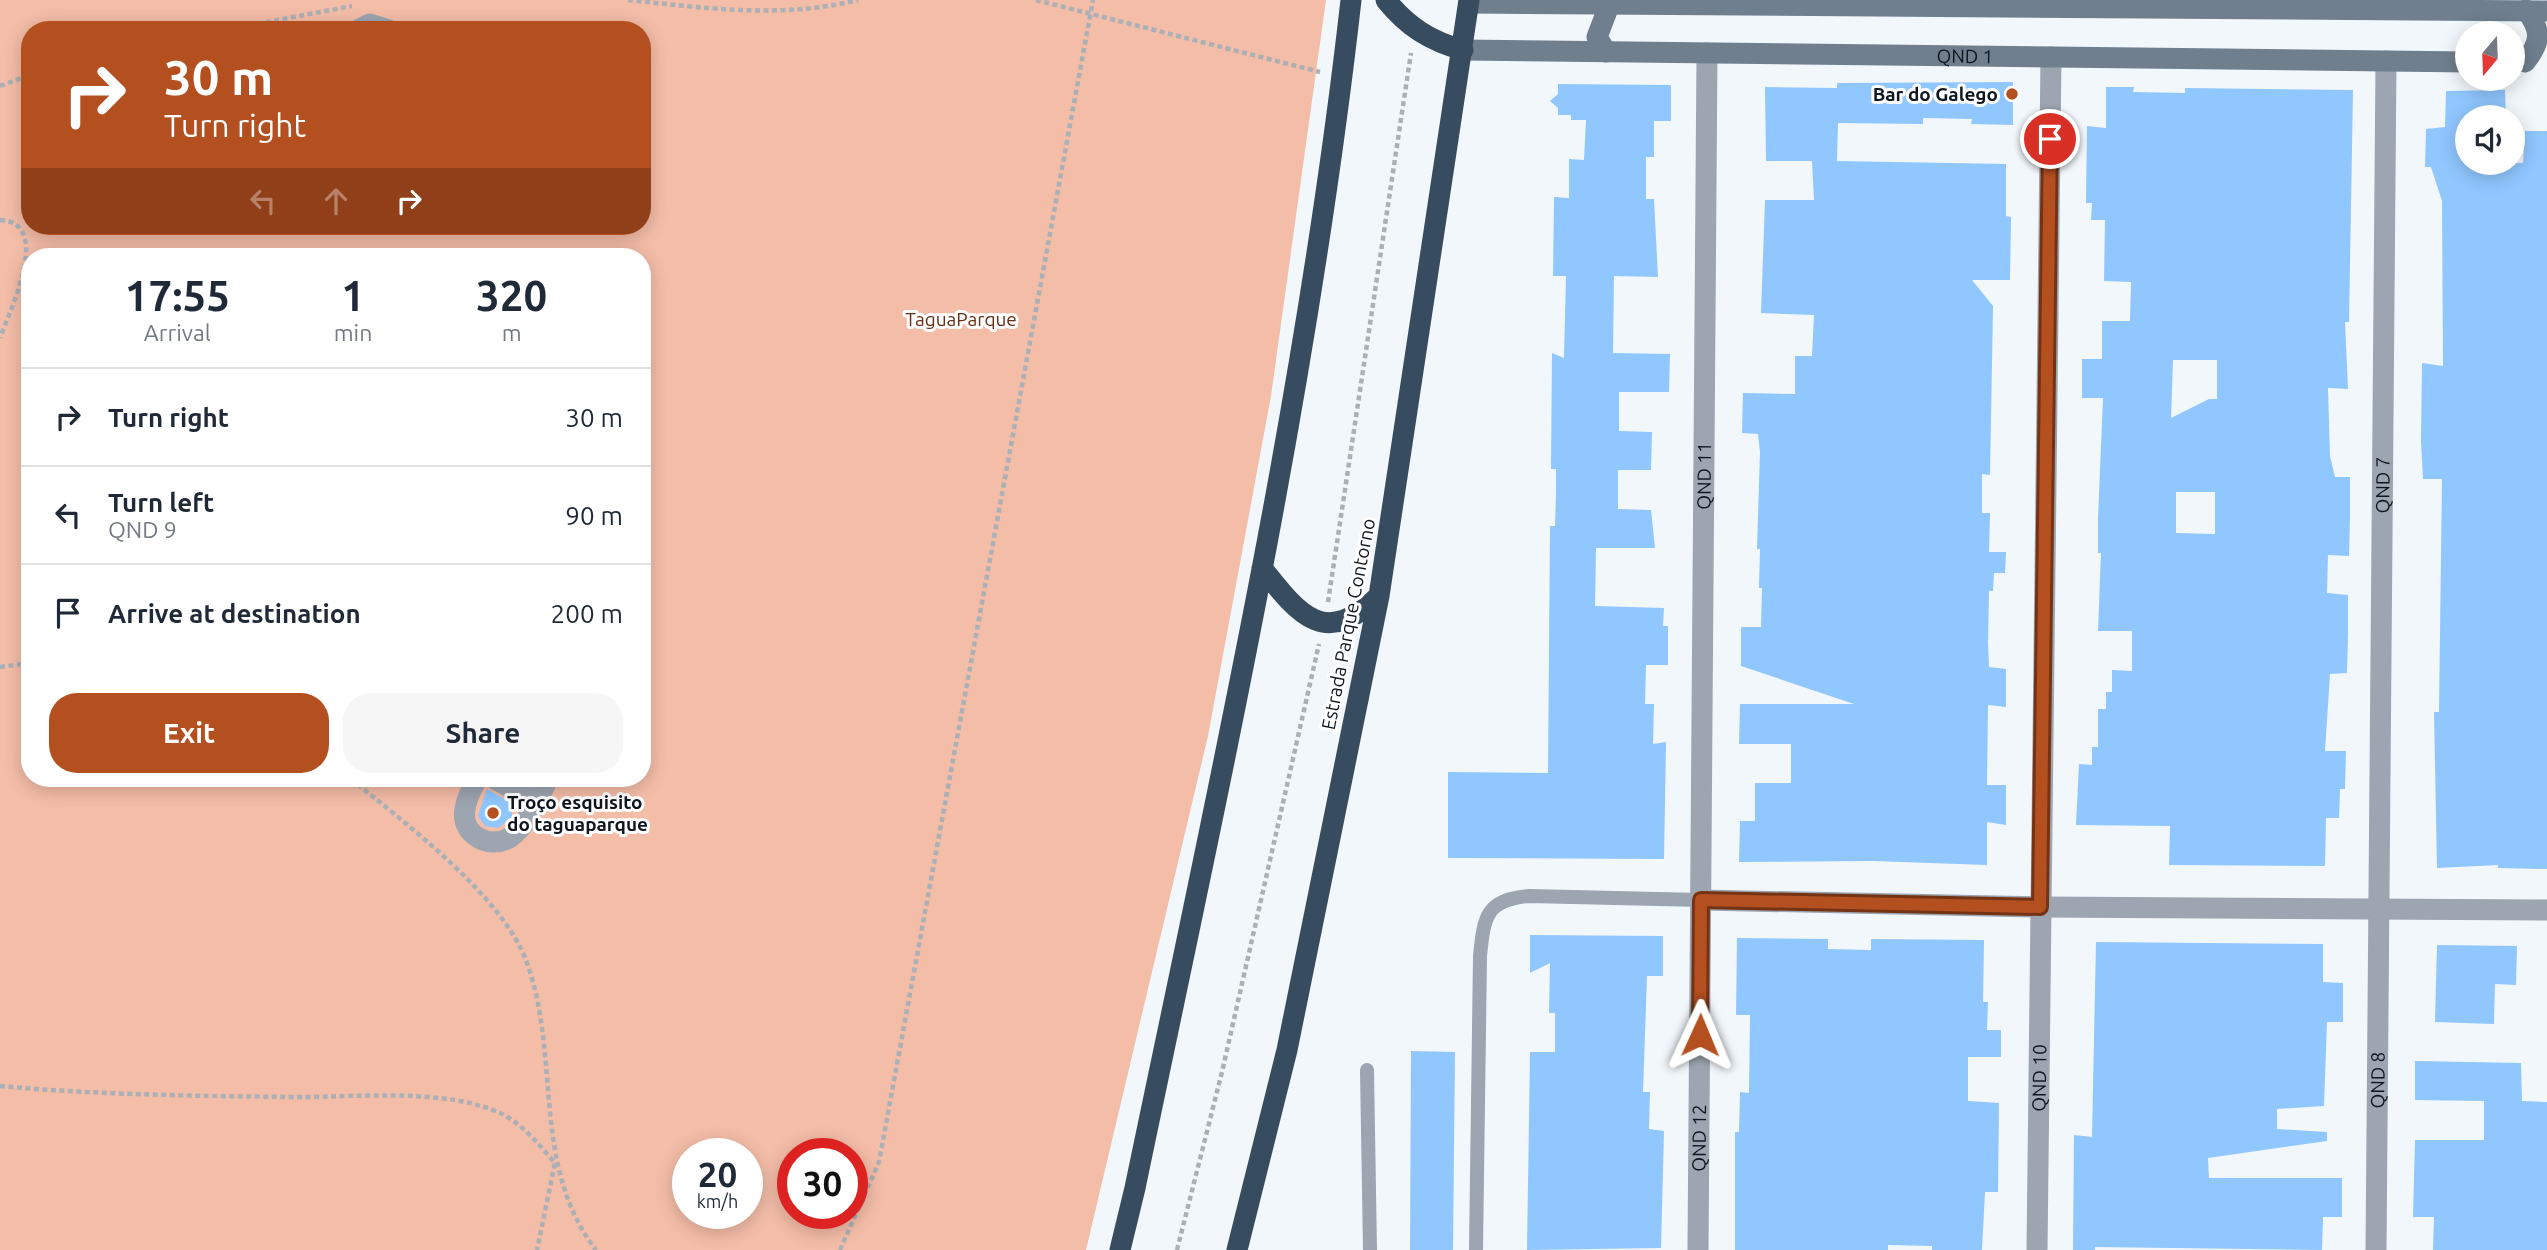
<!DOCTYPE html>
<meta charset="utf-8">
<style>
:root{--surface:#fff;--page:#f6f6f7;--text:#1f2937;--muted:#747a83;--line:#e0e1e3;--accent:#b44f20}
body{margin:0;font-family:Ubuntu,sans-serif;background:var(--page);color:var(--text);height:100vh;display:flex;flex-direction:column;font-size:26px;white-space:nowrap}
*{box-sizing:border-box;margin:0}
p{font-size:23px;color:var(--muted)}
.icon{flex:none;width:38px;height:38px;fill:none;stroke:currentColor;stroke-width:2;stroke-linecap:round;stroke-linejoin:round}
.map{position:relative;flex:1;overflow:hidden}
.panel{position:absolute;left:21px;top:248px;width:630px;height:539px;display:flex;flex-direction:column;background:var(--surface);border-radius:28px;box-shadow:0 4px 18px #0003}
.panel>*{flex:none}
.top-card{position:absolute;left:21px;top:21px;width:630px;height:214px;border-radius:28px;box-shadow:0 4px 18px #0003;background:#b44f20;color:#fff;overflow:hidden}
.needle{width:46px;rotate:199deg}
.controls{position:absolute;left:2455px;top:21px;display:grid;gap:14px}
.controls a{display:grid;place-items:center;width:70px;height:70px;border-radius:50%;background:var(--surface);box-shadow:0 4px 18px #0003;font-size:35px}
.speed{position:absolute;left:672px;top:1138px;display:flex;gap:14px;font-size:35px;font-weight:700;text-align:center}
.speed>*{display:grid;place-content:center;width:91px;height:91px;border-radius:50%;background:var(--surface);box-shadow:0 4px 18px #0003;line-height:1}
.speed small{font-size:18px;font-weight:400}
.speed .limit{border:10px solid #d22;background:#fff;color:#111}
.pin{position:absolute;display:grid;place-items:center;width:60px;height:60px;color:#fff;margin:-30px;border:4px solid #fff;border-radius:50%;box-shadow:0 2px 7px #0007}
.me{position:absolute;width:77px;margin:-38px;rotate:1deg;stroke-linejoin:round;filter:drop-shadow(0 0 5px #0008)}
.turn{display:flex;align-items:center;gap:24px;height:147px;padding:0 28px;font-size:32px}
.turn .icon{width:91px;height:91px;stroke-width:2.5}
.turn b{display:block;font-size:49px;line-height:60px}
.lanes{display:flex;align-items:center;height:66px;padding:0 28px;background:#0003;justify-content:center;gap:35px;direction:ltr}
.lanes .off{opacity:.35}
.eta{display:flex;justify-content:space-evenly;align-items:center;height:119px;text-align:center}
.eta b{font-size:42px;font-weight:700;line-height:49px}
.button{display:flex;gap:14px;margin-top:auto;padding:14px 28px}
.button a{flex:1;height:80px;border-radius:28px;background:var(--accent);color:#fff;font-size:28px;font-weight:700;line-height:80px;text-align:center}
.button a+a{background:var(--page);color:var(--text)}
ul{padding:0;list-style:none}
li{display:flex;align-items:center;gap:21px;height:98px;padding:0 28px;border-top:2px solid var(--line)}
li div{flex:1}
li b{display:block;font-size:26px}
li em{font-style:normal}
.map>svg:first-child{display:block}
.green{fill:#f4bda8;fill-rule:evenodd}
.building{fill:#90c7ff;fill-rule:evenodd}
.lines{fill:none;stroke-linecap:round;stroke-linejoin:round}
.path{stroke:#aab0b6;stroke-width:4.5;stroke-dasharray:5 3.5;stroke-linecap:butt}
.lane{stroke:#9ca5b0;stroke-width:14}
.street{stroke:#9ca5b0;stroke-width:21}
.secondary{stroke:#707f8e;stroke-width:21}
.highway{stroke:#384c60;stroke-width:21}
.route-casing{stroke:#753315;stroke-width:18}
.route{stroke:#b44f20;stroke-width:12}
.poi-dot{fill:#b44f20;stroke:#fff;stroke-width:2.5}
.labels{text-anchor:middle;stroke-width:6;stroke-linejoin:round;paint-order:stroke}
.street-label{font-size:19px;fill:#0e161e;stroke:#fff}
.poi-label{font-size:19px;font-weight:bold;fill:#0e161e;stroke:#fff;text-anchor:end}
.park-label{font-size:19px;fill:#672d13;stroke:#fff}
</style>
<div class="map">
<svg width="2547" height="1250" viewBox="0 0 2547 1250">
<rect width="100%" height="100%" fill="#f2f7fc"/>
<path class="green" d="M 0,0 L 1326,0 L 1271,396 L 1208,736 L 1086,1250 L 0,1250 ZM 30,30 L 642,30 L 642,226 L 30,226 ZM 30,257 L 642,257 L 642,779 L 30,779 ZM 688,1153 L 747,1153 L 747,1213 L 688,1213 ZM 793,1153 L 852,1153 L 852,1213 L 793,1213 Z"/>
<path class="building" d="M 2013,82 L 2013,125 L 1971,124 L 1972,119 L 1923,118 L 1923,124 L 1838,123 L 1837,161 L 2006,164 L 2006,216 L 2011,217 L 2010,280 L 1972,280 L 1993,306 L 1990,475 L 1982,474 L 1982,513 L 1990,513 L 1989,552 L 2006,552 L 2005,573 L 1994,573 L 1993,591 L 1989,591 L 1988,643 L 1989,667 L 2006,669 L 2006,707 L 1988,705 L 1987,785 L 2006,785 L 2006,825 L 1987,822 L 1987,865 L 1873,861 L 1739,862 L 1740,821 L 1755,821 L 1755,783 L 1791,783 L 1791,744 L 1739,744 L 1740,704 L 1854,704 L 1741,666 L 1741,627 L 1761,627 L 1762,588 L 1759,588 L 1760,549 L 1757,549 L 1760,452 L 1758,434 L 1742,433 L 1743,393 L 1795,394 L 1795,356 L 1812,356 L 1814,315 L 1761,313 L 1765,200 L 1814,200 L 1812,161 L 1766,161 L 1765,87 L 1837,88 L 1837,83 Z
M 1558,84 L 1671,85 L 1671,121 L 1654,121 L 1654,157 L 1646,157 L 1646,199 L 1654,199 L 1658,277 L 1614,276 L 1613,353 L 1670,354 L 1669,392 L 1619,392 L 1619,431 L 1652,432 L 1651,470 L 1618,470 L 1618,509 L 1651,510 L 1655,548 L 1596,548 L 1595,606 L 1664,608 L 1663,626 L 1668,626 L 1668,665 L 1646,665 L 1645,704 L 1654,704 L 1653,744 L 1666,742 L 1664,859 L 1448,858 L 1448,772 L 1548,773 L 1550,526 L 1555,526 L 1556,494 L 1556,469 L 1551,469 L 1552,353 L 1564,358 L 1566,276 L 1553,276 L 1554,197 L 1569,198 L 1569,159 L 1584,160 L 1586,120 L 1571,120 L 1571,115 L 1558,115 L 1558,108 L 1550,101 L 1558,94 Z
M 2106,87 L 2134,87 L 2133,92 L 2185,93 L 2185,88 L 2353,90 L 2349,322 L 2345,322 L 2348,389 L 2328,388 L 2330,456 L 2335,477 L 2350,477 L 2350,517 L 2349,556 L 2328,555 L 2327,593 L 2348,595 L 2348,634 L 2347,673 L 2330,674 L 2325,751 L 2346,751 L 2345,789 L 2340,789 L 2339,818 L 2326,818 L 2325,866 L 2169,865 L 2170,826 L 2076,825 L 2079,764 L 2092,765 L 2092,747 L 2098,747 L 2098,709 L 2106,709 L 2106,692 L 2112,692 L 2112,670 L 2132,671 L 2132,631 L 2098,631 L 2101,553 L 2098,553 L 2098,518 L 2103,398 L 2082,398 L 2082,359 L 2102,359 L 2102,321 L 2130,321 L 2131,282 L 2104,281 L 2105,220 L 2091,220 L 2092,203 L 2086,203 L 2087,126 L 2106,128 ZM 2173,360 L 2217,360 L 2217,399 L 2209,399 L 2171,418 ZM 2176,492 L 2215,492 L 2215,534 L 2176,533 Z
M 2505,90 L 2506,117 L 2468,117 L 2468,163 L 2523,163 L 2525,131 L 2547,131 L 2547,869 L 2498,868 L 2498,865 L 2437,868 L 2434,712 L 2439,712 L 2442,479 L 2423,479 L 2421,441 L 2422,363 L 2443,366 L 2442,201 L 2431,167 L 2425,167 L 2426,129 L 2445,127 L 2446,91 Z
M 487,789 L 510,802 L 512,807 L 512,817 L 498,828 L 485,826 L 478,816 Z
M 1530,935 L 1663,936 L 1663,976 L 1647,976 L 1643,1092 L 1650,1092 L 1649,1129 L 1664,1131 L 1661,1248 L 1527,1250 L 1530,1052 L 1555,1052 L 1555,1013 L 1549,1013 L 1550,963 L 1530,973 Z
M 1737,938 L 1828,939 L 1828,949 L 1871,950 L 1871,939 L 1984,940 L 1983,1002 L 1988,1002 L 1987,1030 L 2001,1030 L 2001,1057 L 1968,1057 L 1968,1101 L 1999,1103 L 1998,1192 L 1985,1192 L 1982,1250 L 1932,1250 L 1932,1246 L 1888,1245 L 1888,1250 L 1735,1250 L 1735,1132 L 1739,1132 L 1740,1092 L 1749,1093 L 1750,1015 L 1736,1015 Z
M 2096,942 L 2323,944 L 2323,982 L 2343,983 L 2343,1022 L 2327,1022 L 2324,1106 L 2277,1109 L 2277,1129 L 2327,1132 L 2327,1141 L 2208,1158 L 2209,1178 L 2342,1178 L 2342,1217 L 2323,1217 L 2322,1250 L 2095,1247 L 2095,1250 L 2073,1250 L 2074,1135 L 2092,1137 Z
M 2437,945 L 2517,946 L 2516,985 L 2495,984 L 2494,1024 L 2435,1022 Z
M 1411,1051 L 1455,1052 L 1453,1250 L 1410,1250 Z
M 2415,1061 L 2521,1063 L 2522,1101 L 2547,1102 L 2547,1250 L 2433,1250 L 2434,1217 L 2413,1217 L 2415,1140 L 2484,1140 L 2484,1101 L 2415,1100 Z"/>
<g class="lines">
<path class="path" d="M 628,0 C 706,8 781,19 858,0
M 1036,0 L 1320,72
M 224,30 L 352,6
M 0,86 L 30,75
M 0,220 C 54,222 9,312 0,338
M 1328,602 L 1411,53
M 0,667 L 30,663
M 351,779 C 405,823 504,897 527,963 C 561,1057 531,1166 596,1250
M 0,1086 C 99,1095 199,1096 299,1097 C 359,1097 445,1088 500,1113 C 522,1123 539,1145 555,1163 L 537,1250
M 840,1250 L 879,1162 L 1093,0
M 1177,1250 L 1222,1072 L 1319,644"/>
<path class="lane" d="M 1367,1070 L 1370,1250
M 1476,1250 L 1480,956 C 1484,916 1486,900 1529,896 L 1701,900"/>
<g class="street">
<path d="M 358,30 L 370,24 L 389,30"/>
<path d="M 477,779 C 472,788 466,799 465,809 C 460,834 489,850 509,838 C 528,826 538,798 548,779"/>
<path d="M 495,779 L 536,802"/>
<path d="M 1701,900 L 2040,907 L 2547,910"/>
<path id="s1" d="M 1698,1250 L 1707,53"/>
<path id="s2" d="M 2037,1250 L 2051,57"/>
<path id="s3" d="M 2376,1250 L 2386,61"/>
</g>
<g class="secondary">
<path d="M 1469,3 L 2547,11"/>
<path id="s4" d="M 1463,50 L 2468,62"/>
<path d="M 1606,52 L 1597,37 L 1610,3"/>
<path d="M 2525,62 C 2541,42 2542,31 2526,10"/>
</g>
<path class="highway" d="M 1386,0 C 1408,27 1430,41 1463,50
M 1262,568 C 1300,616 1325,648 1379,596
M 1120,1250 L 1135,1188 C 1217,794 1306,400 1351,0
M 1237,1250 L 1287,1050 L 1379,596 L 1469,0"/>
</g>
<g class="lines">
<g class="route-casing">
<path id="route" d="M 1700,1035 L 1701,900 L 2040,907 L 2050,139"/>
</g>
<use href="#route" class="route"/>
</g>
<g class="poi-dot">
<circle cx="2012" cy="94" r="7"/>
<circle cx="493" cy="813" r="7"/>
</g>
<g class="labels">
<g class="street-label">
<text dy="7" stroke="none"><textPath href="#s4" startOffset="502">QND 1</textPath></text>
<text dy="7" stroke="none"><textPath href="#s1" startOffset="774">QND 11</textPath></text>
<text dy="7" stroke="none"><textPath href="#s3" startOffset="765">QND 7</textPath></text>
<text transform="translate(1348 624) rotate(-79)" y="7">Estrada Parque Contorno</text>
<text dy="7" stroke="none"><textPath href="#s2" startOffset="172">QND 10</textPath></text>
<text dy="7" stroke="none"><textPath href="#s3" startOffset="170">QND 8</textPath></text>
<text dy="7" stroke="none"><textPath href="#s1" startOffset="112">QND 12</textPath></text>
</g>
<g class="poi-label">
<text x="1998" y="101">Bar do Galego</text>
<text x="507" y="809" text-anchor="start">Troço esquisito<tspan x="507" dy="22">do taguaparque</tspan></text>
</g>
<g class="park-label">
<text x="961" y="326">TaguaParque</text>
</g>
</g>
</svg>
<div class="controls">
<a><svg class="needle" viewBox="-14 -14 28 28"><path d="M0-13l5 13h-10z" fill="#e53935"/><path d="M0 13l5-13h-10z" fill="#747a83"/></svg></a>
<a><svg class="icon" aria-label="sound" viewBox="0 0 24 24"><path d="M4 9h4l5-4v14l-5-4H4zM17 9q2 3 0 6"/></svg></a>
</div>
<div class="speed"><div>20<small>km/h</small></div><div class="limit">30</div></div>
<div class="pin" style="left:2050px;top:139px;background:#d93025"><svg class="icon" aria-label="arrive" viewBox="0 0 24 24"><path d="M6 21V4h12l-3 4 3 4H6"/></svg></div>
<svg class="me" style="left:1700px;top:1035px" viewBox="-20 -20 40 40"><path d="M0-17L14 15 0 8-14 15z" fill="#b44f20" stroke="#fff" stroke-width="4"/></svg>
<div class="top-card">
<div class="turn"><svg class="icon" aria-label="right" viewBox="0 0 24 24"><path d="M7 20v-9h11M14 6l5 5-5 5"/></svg><div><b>30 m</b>Turn right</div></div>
<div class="lanes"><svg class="icon off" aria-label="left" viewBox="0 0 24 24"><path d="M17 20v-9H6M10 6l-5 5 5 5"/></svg><svg class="icon off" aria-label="ahead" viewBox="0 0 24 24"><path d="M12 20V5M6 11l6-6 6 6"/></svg><svg class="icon" aria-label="right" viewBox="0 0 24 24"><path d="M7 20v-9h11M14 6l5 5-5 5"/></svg></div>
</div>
<section class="panel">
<div class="eta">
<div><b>17:55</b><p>Arrival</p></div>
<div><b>1</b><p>min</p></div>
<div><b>320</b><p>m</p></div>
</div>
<ul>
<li><svg class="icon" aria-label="right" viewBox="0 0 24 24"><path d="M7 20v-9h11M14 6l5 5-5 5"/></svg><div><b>Turn right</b></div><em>30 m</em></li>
<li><svg class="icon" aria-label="left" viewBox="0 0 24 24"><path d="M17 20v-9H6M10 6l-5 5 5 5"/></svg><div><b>Turn left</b><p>QND 9</p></div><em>90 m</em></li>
<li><svg class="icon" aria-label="arrive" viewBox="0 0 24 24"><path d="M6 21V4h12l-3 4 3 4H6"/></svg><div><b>Arrive at destination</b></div><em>200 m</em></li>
</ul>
<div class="button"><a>Exit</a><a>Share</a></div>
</section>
</div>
